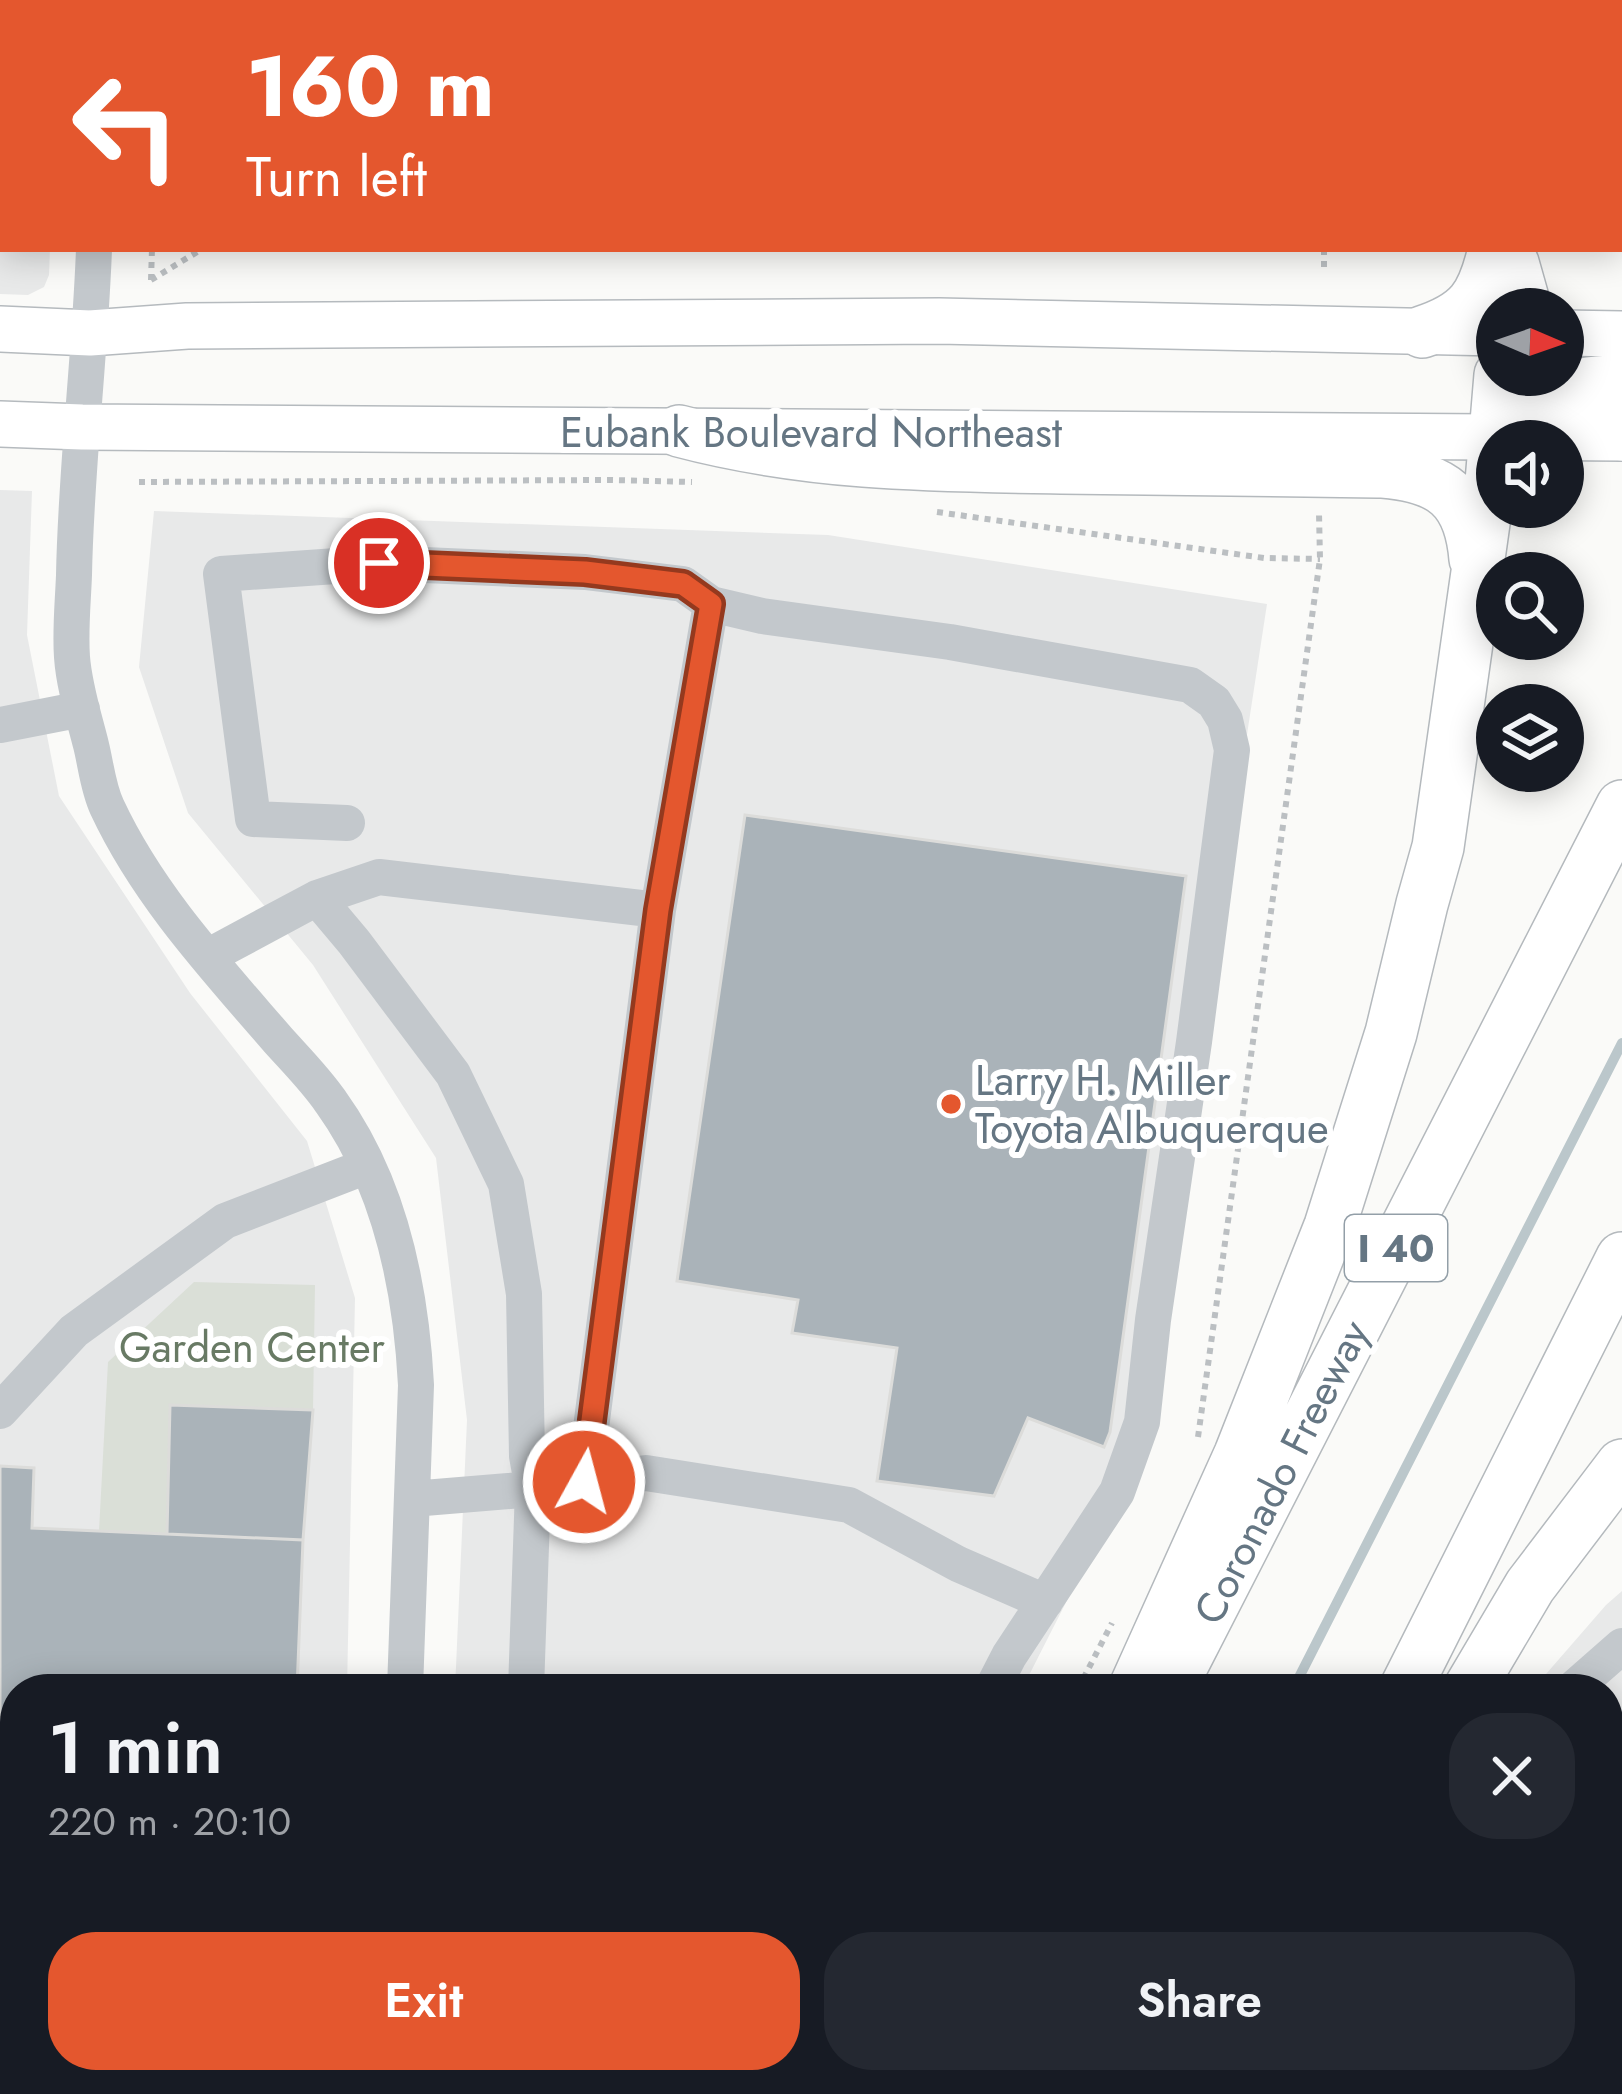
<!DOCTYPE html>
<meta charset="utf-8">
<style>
:root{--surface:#171b24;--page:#242831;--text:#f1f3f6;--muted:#9ea1a6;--accent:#e4572e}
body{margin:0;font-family:Jost,sans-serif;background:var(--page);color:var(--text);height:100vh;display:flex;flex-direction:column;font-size:45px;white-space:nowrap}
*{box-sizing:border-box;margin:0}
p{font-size:39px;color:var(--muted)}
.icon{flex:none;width:66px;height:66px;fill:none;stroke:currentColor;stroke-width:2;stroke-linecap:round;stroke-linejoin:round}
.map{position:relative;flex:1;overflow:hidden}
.side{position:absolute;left:0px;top:1674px;width:1623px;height:420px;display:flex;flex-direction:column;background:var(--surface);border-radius:48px 48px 0 0;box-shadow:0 6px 30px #0003}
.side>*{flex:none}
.top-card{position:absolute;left:0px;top:0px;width:1623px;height:252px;box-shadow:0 6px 30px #0003;background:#e4572e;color:#fff;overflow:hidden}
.needle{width:78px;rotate:92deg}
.buttons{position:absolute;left:1476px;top:288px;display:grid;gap:24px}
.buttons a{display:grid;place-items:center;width:108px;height:108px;border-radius:50%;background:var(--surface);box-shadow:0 6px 30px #0003;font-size:60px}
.pin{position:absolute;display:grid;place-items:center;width:102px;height:102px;color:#fff;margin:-51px;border:6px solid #fff;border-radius:50%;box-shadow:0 3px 12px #0007}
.me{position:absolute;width:132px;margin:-66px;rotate:7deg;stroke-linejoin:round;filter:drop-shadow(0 0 9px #0008)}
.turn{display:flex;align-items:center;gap:42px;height:252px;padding:0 48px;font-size:54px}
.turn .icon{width:156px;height:156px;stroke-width:2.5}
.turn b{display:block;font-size:84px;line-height:102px}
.round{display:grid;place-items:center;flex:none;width:126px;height:126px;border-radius:48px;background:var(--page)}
.head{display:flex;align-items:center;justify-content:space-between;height:204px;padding:0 48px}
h1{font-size:72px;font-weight:600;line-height:90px}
.cta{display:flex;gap:24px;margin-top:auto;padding:24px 48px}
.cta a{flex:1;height:138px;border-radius:48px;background:var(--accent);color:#fff;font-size:48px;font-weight:600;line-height:138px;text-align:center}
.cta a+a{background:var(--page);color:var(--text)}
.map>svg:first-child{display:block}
.built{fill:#e8e9e9}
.green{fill:#dadfd7}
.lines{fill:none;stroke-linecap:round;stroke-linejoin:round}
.stream{stroke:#bbc7cb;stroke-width:10}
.building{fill:#aab3b9;stroke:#dcdcda;stroke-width:3}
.major-casing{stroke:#b5babe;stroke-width:48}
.highway-casing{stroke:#b4b9bd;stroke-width:54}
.path{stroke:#bbbfc2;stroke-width:6;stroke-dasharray:6 6;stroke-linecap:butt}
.minor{stroke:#c3c8cc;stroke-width:36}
.major{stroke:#fff;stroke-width:45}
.highway{stroke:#fff;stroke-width:51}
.route-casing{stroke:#94391e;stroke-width:30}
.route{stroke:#e4572e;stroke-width:21}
.poi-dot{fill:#e4572e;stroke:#fff;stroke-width:4.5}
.labels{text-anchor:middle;stroke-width:12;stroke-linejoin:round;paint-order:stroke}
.shield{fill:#fff;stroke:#939fa8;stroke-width:3}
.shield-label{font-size:39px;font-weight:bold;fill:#657683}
.street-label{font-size:42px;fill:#657683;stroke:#fff}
.poi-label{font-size:42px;fill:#657683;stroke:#fff;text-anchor:start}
.park-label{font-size:42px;fill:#687a64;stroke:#fff}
</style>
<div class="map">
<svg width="1622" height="2094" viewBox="0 0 1622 2094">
<rect width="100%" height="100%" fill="#fafaf8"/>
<path class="built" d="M 0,12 L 3,12 L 3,249 L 50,249 L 49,275 L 44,287 L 28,295 L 0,294 Z
M 0,490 L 32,491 L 27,635 L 59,796 L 190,993 L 307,1141 L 355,1298 L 347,1689 L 15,1689 L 15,2079 L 339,2079 L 341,2094 L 0,2094 Z
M 154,511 L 828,535 L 1267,604 L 1184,1146 L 1147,1443 L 1022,1689 L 455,1689 L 467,1420 L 436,1158 L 313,965 L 188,813 L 139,667 Z
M 1622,1591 L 1622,2094 L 1318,2094 L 1325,2079 L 1608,2079 L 1608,1689 L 1533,1689 L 1606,1605 Z
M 465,2079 L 824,2079 L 816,2094 L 466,2094 Z"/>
<path class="green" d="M 164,0 L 1214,0 L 1208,3 L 164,3 Z
M 194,1282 L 315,1285 L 313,1410 L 170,1405 L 167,1534 L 99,1531 L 108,1362 Z"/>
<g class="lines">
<path class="stream" d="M 1293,1689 L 1622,1043
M 1087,2094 L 1094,2079"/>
</g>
<path class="building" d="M 745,815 L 1186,876 L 1110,1432 L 1104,1447 L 1028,1418 L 994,1496 L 877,1481 L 897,1348 L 792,1333 L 798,1300 L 677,1281 Z
M 170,1405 L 313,1410 L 303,1540 L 167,1534 Z
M 0,1466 L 34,1468 L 32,1528 L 303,1540 L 297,1689 L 15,1689 L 15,2079 L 286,2079 L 285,2094 L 0,2094 Z"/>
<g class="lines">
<g class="major-casing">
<path id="major" d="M 0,329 L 90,333 L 187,326 L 939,321 L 1497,333
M 1563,333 L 1622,334
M 0,424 L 82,427 L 1622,438"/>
</g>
<g class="highway-casing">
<path id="highway" d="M 1620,7 L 1622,4
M 1483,293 L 1513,263 L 1526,309
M 1422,332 C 1471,316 1483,297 1494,249
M 1549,375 L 1572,403 L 1622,435
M 679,431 C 807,465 930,466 1061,468 C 1169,469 1276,470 1383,472 C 1442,477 1470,497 1475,559
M 1506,441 C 1530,393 1571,380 1622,381
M 1134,1689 L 1240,1454 L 1330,1226 L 1391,1033 L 1422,904 L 1438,847 L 1485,516 L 1490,494 L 1500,375
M 1170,1689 L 1622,806
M 1405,1689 L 1622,1258
M 1469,1689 L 1530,1586 L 1622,1465
M 962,2094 L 970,2079
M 1201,2094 L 1208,2079
M 1248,2094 L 1256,2079"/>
</g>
<path class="path" d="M 158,3 L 158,0
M 1436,3 L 1439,0
M 1324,249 L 1324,270
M 151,280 L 202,249
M 151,280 L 152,249
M 139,482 L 612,480 L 692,482
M 937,512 L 1264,558 L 1320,559
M 1198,1437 L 1320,559 L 1319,513
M 1078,1689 L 1112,1623
M 872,2094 L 879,2079"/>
<path class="minor" d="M 104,3 L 104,0
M 0,80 L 3,80
M 94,249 C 90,358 76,466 74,575 C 73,602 70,630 72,657 C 74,686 84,717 91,745 C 96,765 98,788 107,807 C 148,895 215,967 278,1040 C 296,1060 316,1080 331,1102 C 390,1184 411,1287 416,1385 L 405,1689
M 0,725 L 82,709
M 347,823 L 253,819 L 221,574 L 379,563 L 585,572 L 683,584 L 711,604 L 762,616 L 950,642 L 1190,685 L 1214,702 L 1225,720 L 1232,750 L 1194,1042 L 1153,1320 L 1142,1422 L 1117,1492 L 1009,1656 L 992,1689
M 317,898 L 354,942 L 453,1074 L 506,1184 L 524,1294 L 527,1456 L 533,1489 L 526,1689
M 207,957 L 317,898 L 379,877 L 658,910
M 0,1411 L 74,1331 L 225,1221 L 367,1166
M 584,1482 L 658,910 L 711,604
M 412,1499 L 533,1489 L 646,1473 L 849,1505 L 958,1564 L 1045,1602
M 1573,1689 L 1622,1646
M 1608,1914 L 1622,1931
M 390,2079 L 392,2094"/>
<use href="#major" class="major"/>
<use href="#highway" class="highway"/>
</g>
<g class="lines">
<g class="route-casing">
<path id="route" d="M 379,563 L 585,572 L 683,584 L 711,604 L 658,910 L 584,1482"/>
</g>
<use href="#route" class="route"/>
</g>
<circle class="poi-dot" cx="951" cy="1104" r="12"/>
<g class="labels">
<rect class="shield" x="1345" y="1215" width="102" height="66" rx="9"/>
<g class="shield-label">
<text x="1396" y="1262">I 40</text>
</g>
<g class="street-label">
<text x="811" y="447">Eubank Boulevard Northeast</text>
<text transform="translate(1281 1472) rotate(-63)" y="15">Coronado Freeway</text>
</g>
<g class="poi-label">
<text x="975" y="1095">Larry H. Miller<tspan x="975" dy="48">Toyota Albuquerque</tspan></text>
</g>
<g class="park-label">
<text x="252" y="1362">Garden Center</text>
</g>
</g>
</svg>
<div class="buttons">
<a><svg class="needle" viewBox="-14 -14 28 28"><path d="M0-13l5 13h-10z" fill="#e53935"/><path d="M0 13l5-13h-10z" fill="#9ea1a6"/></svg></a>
<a><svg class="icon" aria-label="sound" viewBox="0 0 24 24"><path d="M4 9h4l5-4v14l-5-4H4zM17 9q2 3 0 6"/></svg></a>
<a><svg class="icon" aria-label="search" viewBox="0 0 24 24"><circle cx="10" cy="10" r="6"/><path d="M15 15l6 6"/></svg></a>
<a><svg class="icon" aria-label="layers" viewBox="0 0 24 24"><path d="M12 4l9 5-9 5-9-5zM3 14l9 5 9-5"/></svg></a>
</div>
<div class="pin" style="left:379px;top:563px;background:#d93025"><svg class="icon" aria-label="arrive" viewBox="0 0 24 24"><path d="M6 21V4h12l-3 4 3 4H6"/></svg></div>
<svg class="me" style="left:584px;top:1482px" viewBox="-20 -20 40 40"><circle r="17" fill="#e4572e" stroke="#fff" stroke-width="3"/><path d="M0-11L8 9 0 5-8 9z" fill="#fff"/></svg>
<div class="top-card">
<div class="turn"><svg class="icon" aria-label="left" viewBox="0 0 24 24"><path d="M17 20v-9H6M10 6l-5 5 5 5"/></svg><div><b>160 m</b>Turn left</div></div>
</div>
<section class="side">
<div class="head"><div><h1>1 min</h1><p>220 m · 20:10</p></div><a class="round"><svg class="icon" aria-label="close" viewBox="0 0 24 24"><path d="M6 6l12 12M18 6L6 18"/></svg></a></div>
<div class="cta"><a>Exit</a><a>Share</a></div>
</section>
</div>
